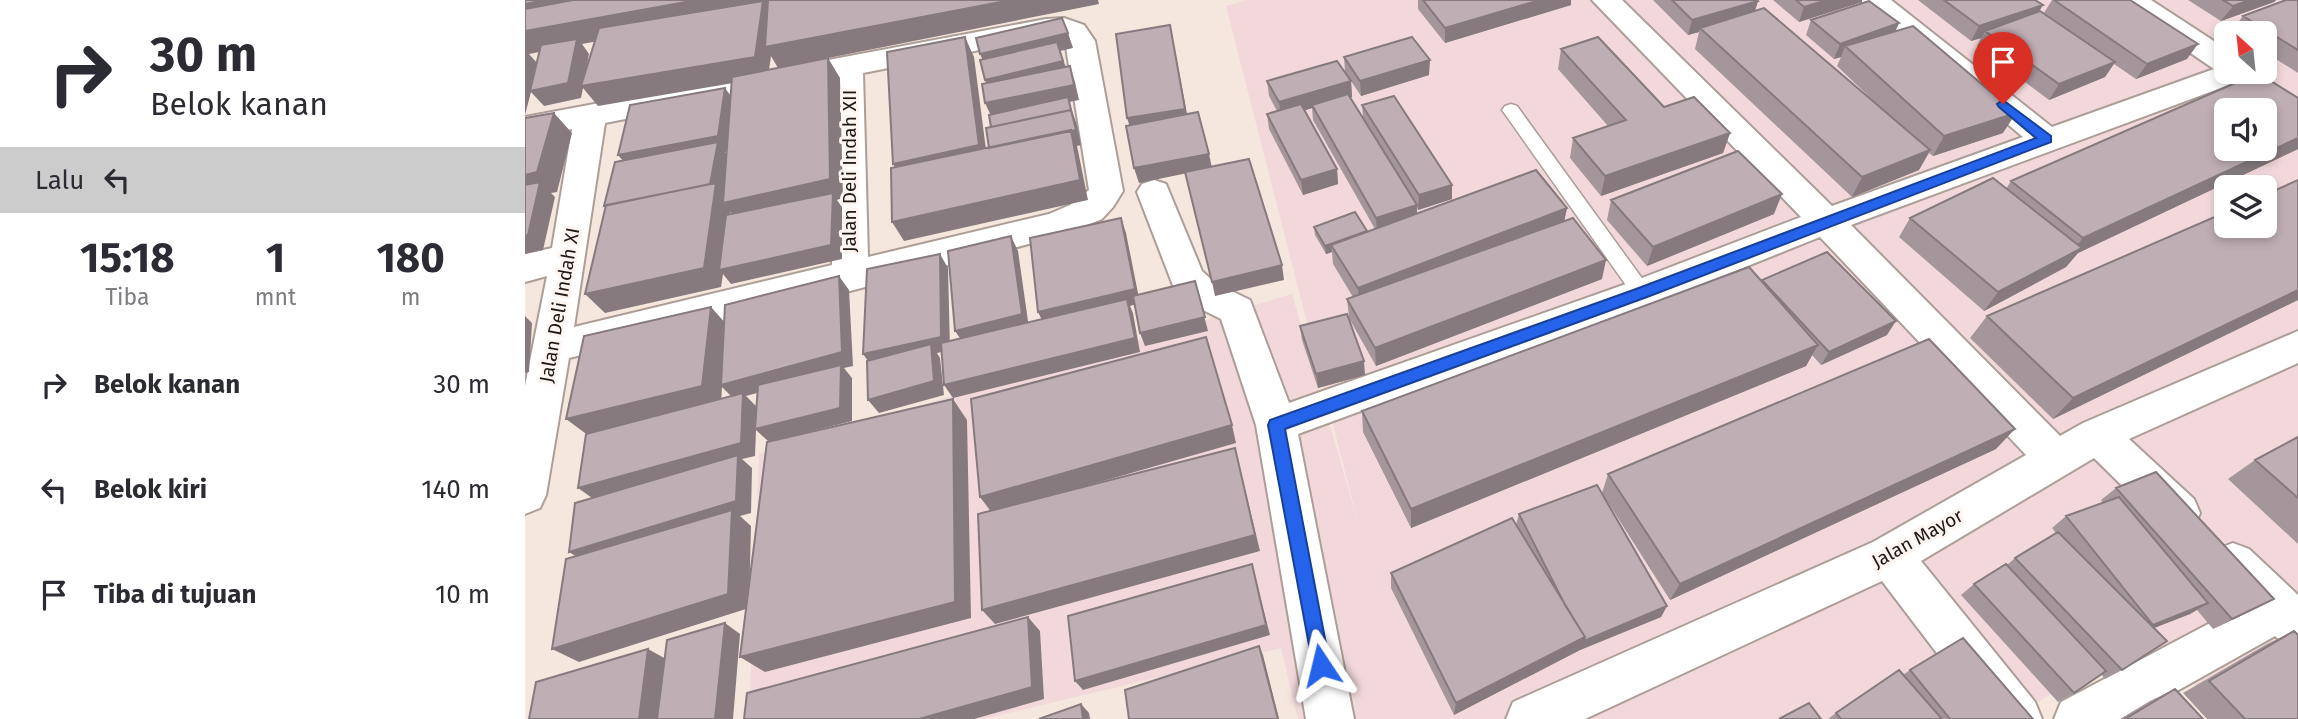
<!DOCTYPE html>
<html lang="id">
<style>
:root{--surface:#fff;--page:#f7f7f7;--text:#2b2b33;--muted:#7c7c81}
body{margin:0;font-family:"Fira Sans",sans-serif;background:var(--page);color:var(--text);height:100vh;display:flex;flex-direction:column;font-size:26px;white-space:nowrap}
*{box-sizing:border-box;margin:0}
p{font-size:23px;color:var(--muted)}
.icon{flex:none;width:38px;height:38px;fill:none;stroke:currentColor;stroke-width:2;stroke-linecap:round;stroke-linejoin:round}
.map{position:relative;flex:1;overflow:hidden}
.sheet{display:flex;flex-direction:column;background:var(--surface);width:525px}
.sheet>*{flex:none}
.hud{background:#fff;color:var(--text);overflow:hidden}
.needle{width:46px;rotate:333deg}
.fabs{position:absolute;left:1689px;top:21px;display:grid;gap:14px}
.fabs a{display:grid;place-items:center;width:63px;height:63px;border-radius:10px;background:var(--surface);box-shadow:0 4px 10px #0003;font-size:35px}
.pin{position:absolute;display:grid;place-items:center;width:60px;height:60px;color:#fff;margin:-72px -30px;border-radius:50% 50% 50% 0;rotate:-45deg;box-shadow:0 0 7px #0007}
.pin .icon{rotate:45deg}
.me{position:absolute;width:77px;margin:-38px;rotate:350deg;stroke-linejoin:round;filter:drop-shadow(0 0 5px #0008)}
.turn{display:flex;align-items:center;gap:24px;height:147px;padding:0 35px;font-size:32px}
.turn .icon{width:91px;height:91px;stroke-width:2.5}
.turn b{display:block;font-size:49px;line-height:60px}
.then{display:flex;align-items:center;height:66px;padding:0 35px;background:#0003;gap:14px;font-size:26px}
.eta{display:flex;justify-content:space-evenly;align-items:center;height:119px;text-align:center}
.eta b{font-size:42px;font-weight:700;line-height:49px}
ul{padding:0;list-style:none}
li{display:flex;align-items:center;gap:21px;height:105px;padding:0 35px}
li div{flex:1}
li b{display:block;font-size:26px}
li em{font-style:normal}
main{display:flex;flex:1;min-height:0}
.map>svg:first-child{display:block}
.commercial{fill:#f2d8db;fill-rule:evenodd}
.lines{fill:none;stroke-linecap:round;stroke-linejoin:round}
.service-casing{stroke:#ac9e97;stroke-width:3}
.minor-casing{stroke:#ac9e97;stroke-width:4}
.service{fill:#fff;fill-rule:evenodd}
.minor{fill:#fff;fill-rule:evenodd}
.wall{fill:#a4969b}
.shaded-wall{fill:#867a7e;fill-rule:evenodd}
.building{fill:#bfafb4;stroke:#867a7e;stroke-width:2;fill-rule:evenodd}
.route{fill:#2563eb;stroke:#184099;stroke-width:2}
.labels{text-anchor:middle;stroke-width:6;stroke-linejoin:round;paint-order:stroke}
.street-label{font-size:19px;fill:#1e1816;stroke:#fef4f0}
</style>
<main>
<section class="sheet">
<div class="hud">
<div class="turn"><svg class="icon" aria-label="right" viewBox="0 0 24 24"><path d="M7 20v-9h11M14 6l5 5-5 5"/></svg><div><b>30 m</b>Belok kanan</div></div>
<div class="then">Lalu<svg class="icon" aria-label="left" viewBox="0 0 24 24"><path d="M17 20v-9H6M10 6l-5 5 5 5"/></svg></div>
</div>
<div class="eta">
<div><b>15:18</b><p>Tiba</p></div>
<div><b>1</b><p>mnt</p></div>
<div><b>180</b><p>m</p></div>
</div>
<ul>
<li><svg class="icon" aria-label="right" viewBox="0 0 24 24"><path d="M7 20v-9h11M14 6l5 5-5 5"/></svg><div><b>Belok kanan</b></div><em>30 m</em></li>
<li><svg class="icon" aria-label="left" viewBox="0 0 24 24"><path d="M17 20v-9H6M10 6l-5 5 5 5"/></svg><div><b>Belok kiri</b></div><em>140 m</em></li>
<li><svg class="icon" aria-label="arrive" viewBox="0 0 24 24"><path d="M6 21V4h12l-3 4 3 4H6"/></svg><div><b>Tiba di tujuan</b></div><em>10 m</em></li>
</ul>
</section>
<div class="map">
<svg width="1773" height="719" viewBox="0 0 1773 719">
<rect width="100%" height="100%" fill="#f5e6de"/>
<path class="commercial" d="M 722,0 L 1773,0 L 1773,719 L 1700,719 L 1625,634 L 1485,719 L 773,719 L 756,648 L 459,719 L 224,719 L 234,454 L 767,294 L 834,526 L 701,6 ZM 1701,33 L 1740,33 L 1740,72 L 1701,72 ZM 1701,110 L 1740,110 L 1740,149 L 1701,149 ZM 1701,187 L 1740,187 L 1740,226 L 1701,226 Z"/>
<g class="lines">
<g class="service-casing">
<path id="service" d="M 986,104 L 992,106 L 1124,288 L 1127,293 L 1124,298 L 1117,301 L 1110,298 L 980,114 L 977,110 L 980,106 Z"/>
</g>
<g class="minor-casing">
<path id="minor" d="M 1067,0 L 1097,0 L 1307,206 L 1498,137 L 1335,0 L 1366,0 L 1527,127 L 1689,69 L 1597,6 L 1593,0 L 1626,0 L 1701,49 L 1701,72 L 1724,72 L 1720,79 L 1326,225 L 1535,436 L 1558,423 L 1773,331 L 1773,363 L 1604,439 L 1669,499 L 1675,513 L 1669,527 L 1654,532 L 1639,527 L 1569,458 L 1396,561 L 1510,702 L 1517,719 L 1462,719 L 1357,581 L 1060,719 L 981,719 L 988,702 L 1348,542 L 1501,455 L 1295,237 L 1130,303 L 773,434 L 829,719 L 781,719 L 731,425 L 696,319 L 664,303 L 649,288 L 612,192 L 617,184 L 629,180 L 641,184 L 677,271 L 690,283 L 725,300 L 764,403 L 1104,283 L 1276,217 Z
M 539,18 L 559,25 L 570,41 L 598,191 L 588,207 L 577,219 L 538,235 L 325,291 L 44,358 L 21,495 L 15,508 L 0,514 L 0,386 L 22,276 L 0,282 L 0,254 L 27,248 L 47,129 L 0,139 L 0,117 L 521,19 ZM 521,37 L 536,36 L 540,41 L 564,190 L 545,205 L 524,214 L 343,257 L 338,73 ZM 308,78 L 307,265 L 49,327 L 80,123 Z
M 1708,543 L 1724,549 L 1773,595 L 1773,648 L 1757,642 L 1750,636 L 1602,719 L 1529,719 L 1536,702 L 1719,605 L 1692,579 L 1686,564 L 1692,549 Z"/>
</g>
<use href="#service" class="service"/>
<use href="#minor" class="minor"/>
</g>
<path class="wall" d="M 893,0 L 1046,0 L 1046,5 L 920,43 L 893,9 Z
M 1128,0 L 1232,0 L 1233,1 L 1230,11 L 1360,112 L 1312,66 L 1316,57 L 1309,59 L 1281,35 L 1286,20 L 1374,23 L 1370,31 L 1478,133 L 1408,156 L 1404,153 L 1394,170 L 1327,197 L 1170,49 L 1174,32 L 1163,35 Z
M 1248,0 L 1337,0 L 1337,2 L 1274,22 Z
M 1393,0 L 1510,0 L 1515,11 L 1519,13 L 1527,0 L 1605,0 L 1662,59 L 1611,79 L 1589,64 L 1580,77 L 1524,100 L 1452,46 L 1456,38 L 1446,41 Z
M 1663,0 L 1751,0 L 1749,2 L 1696,21 Z
M 1773,0 L 1773,73 L 1740,52 L 1740,33 L 1710,33 L 1706,31 L 1718,16 Z
M 1036,49 L 1139,107 L 1205,133 L 1198,153 L 1076,196 L 1045,158 L 1048,138 L 1083,126 L 1033,69 Z
M 819,57 L 904,75 L 836,96 L 820,72 Z
M 742,81 L 826,81 L 827,97 L 825,97 L 838,117 L 837,105 L 927,199 L 893,210 L 892,208 L 892,213 L 1042,208 L 1039,221 L 1077,279 L 851,366 L 825,320 L 840,375 L 793,388 L 777,340 L 775,326 L 824,317 L 822,299 L 828,297 L 808,264 L 807,252 L 801,254 L 790,235 L 789,227 L 842,232 L 850,229 L 788,120 L 787,108 L 779,111 L 812,169 L 813,184 L 778,195 L 744,129 L 742,114 L 752,111 L 744,96 Z
M 1773,98 L 1773,149 L 1553,253 L 1541,267 L 1459,311 L 1374,237 L 1385,218 L 1481,189 L 1486,181 Z
M 1773,180 L 1773,300 L 1528,419 L 1445,338 L 1462,316 Z
M 1086,200 L 1249,214 L 1122,266 L 1082,220 Z
M 1236,280 L 1362,335 L 1296,365 L 1287,355 L 1281,366 L 886,528 L 838,432 L 837,411 Z
M 1773,437 L 1773,544 L 1703,479 L 1730,460 Z
M 1471,449 L 1145,600 L 1077,493 L 1083,474 Z
M 1591,488 L 1749,599 L 1688,629 L 1672,610 L 1665,614 L 1629,628 L 1597,670 L 1580,679 L 1576,674 L 1549,693 L 1533,702 L 1436,595 L 1449,584 L 1482,565 L 1490,558 L 1531,533 L 1527,528 L 1541,516 L 1578,503 L 1576,500 Z
M 994,514 L 1142,606 L 1136,617 L 1055,650 L 929,715 L 866,588 L 866,573 L 991,525 Z
M 1769,631 L 1773,719 L 1682,719 L 1658,693 L 1742,644 Z
M 1385,670 L 1508,719 L 1303,719 L 1311,713 L 1378,675 Z
M 1650,689 L 1678,719 L 1595,719 L 1625,701 Z"/>
<path class="shaded-wall" d="M 20,0 L 93,0 L 0,27 L 0,4 Z
M 172,0 L 573,0 L 574,4 L 253,68 L 246,56 L 243,77 L 73,106 L 58,88 L 56,98 L 19,106 L 6,92 L 0,115 L 0,31 ZM 237,11 L 58,86 L 64,54 L 57,44 ZM 51,45 L 13,64 L 4,54 Z
M 1015,0 L 1046,0 L 1046,5 L 920,43 L 920,28 Z
M 1302,0 L 1337,0 L 1337,2 L 1274,22 L 1279,7 Z
M 1725,0 L 1751,0 L 1749,2 L 1696,21 L 1708,6 Z
M 1233,1 L 1228,16 L 1175,28 L 1174,32 L 1163,35 L 1167,20 Z
M 1518,5 L 1509,20 L 1460,31 L 1456,38 L 1446,41 L 1454,26 Z
M 1374,23 L 1367,39 L 1320,46 L 1316,57 L 1309,59 L 1315,44 Z
M 645,25 L 664,124 L 607,133 L 602,118 Z
M 543,33 L 548,48 L 535,51 L 544,76 L 466,95 L 460,80 L 462,69 L 455,54 Z
M 440,37 L 449,57 L 463,165 L 379,184 L 368,164 Z
M 1673,44 L 1662,59 L 1611,79 L 1622,64 Z
M 303,58 L 315,78 L 318,198 L 312,200 L 317,207 L 317,259 L 206,284 L 198,274 L 196,287 L 80,313 L 60,294 L 93,220 L 79,206 L 106,170 L 93,155 L 200,88 L 211,103 L 204,151 L 200,152 L 204,157 L 198,192 L 205,202 ZM 205,212 L 214,223 L 198,269 Z
M 905,60 L 904,75 L 836,96 L 835,81 Z
M 1590,62 L 1580,77 L 1524,100 L 1534,84 Z
M 545,66 L 550,82 L 554,100 L 544,102 L 552,125 L 556,145 L 552,146 L 563,200 L 379,241 L 367,222 L 555,180 L 467,118 L 460,103 Z
M 826,81 L 827,97 L 788,108 L 787,105 L 787,108 L 756,117 L 754,102 Z
M 29,113 L 47,133 L 32,192 L 26,193 L 30,197 L 18,250 L 0,254 L 0,175 Z
M 1491,113 L 1478,133 L 1408,156 L 1419,136 Z
M 1205,133 L 1198,153 L 1076,196 L 1080,176 Z
M 1773,138 L 1773,149 L 1553,253 L 1541,267 L 1459,311 L 1473,292 L 1545,254 L 1558,238 Z
M 1405,150 L 1394,170 L 1327,197 L 1337,177 Z
M 684,154 L 687,168 L 614,183 L 609,168 Z
M 812,169 L 813,184 L 778,195 L 776,180 Z
M 927,185 L 927,199 L 893,210 L 894,195 Z
M 1257,194 L 1249,214 L 1122,266 L 1128,247 Z
M 892,205 L 892,220 L 852,232 L 851,218 Z
M 1042,208 L 1038,227 L 834,307 L 833,288 Z
M 596,218 L 601,233 L 615,303 L 605,306 L 608,313 L 615,352 L 428,398 L 419,385 L 520,326 L 513,312 Z
M 842,231 L 806,245 L 807,252 L 801,254 L 800,246 Z
M 486,236 L 493,251 L 504,328 L 439,344 L 430,331 Z
M 415,254 L 423,268 L 425,350 L 412,353 L 415,358 L 419,395 L 354,413 L 343,400 L 348,368 L 338,354 Z
M 1081,260 L 1077,279 L 851,366 L 850,348 Z
M 757,265 L 759,280 L 690,296 L 687,282 Z
M 314,276 L 324,290 L 328,366 L 319,368 L 327,378 L 327,421 L 244,442 L 231,430 L 230,456 L 217,459 L 227,468 L 226,513 L 215,516 L 226,526 L 224,608 L 54,662 L 27,649 L 62,563 L 44,552 L 70,500 L 53,488 L 209,399 L 197,387 L 196,404 L 64,436 L 41,419 L 186,307 L 203,326 ZM 316,369 L 231,429 L 231,406 L 221,396 Z
M 670,281 L 683,331 L 620,346 L 615,333 Z
M 1773,290 L 1773,300 L 1528,419 L 1548,398 Z
M 0,316 L 7,323 L 4,372 L 0,373 Z
M 1371,321 L 1362,335 L 1296,365 L 1304,352 Z
M 1293,345 L 1281,366 L 886,528 L 886,509 Z
M 839,361 L 840,375 L 793,388 L 791,374 Z
M 428,399 L 442,420 L 446,618 L 240,672 L 215,657 Z
M 707,425 L 711,443 L 467,513 L 455,497 Z
M 1490,429 L 1471,449 L 1145,600 L 1155,584 Z
M 710,448 L 735,551 L 470,624 L 457,610 Z
M 727,564 L 745,635 L 558,690 L 550,681 Z
M 1749,599 L 1730,609 L 1688,629 L 1707,619 Z
M 1683,603 L 1665,614 L 1611,635 L 1628,625 Z
M 1142,606 L 1136,617 L 1055,650 L 929,715 L 931,703 L 1060,637 Z
M 503,617 L 515,631 L 519,699 L 449,719 L 394,719 Z
M 200,623 L 215,634 L 208,719 L 190,719 Z
M 734,646 L 738,655 L 754,719 L 753,719 Z
M 123,649 L 141,659 L 134,719 L 114,719 Z
M 556,704 L 564,713 L 565,719 L 558,719 Z"/>
<path class="building" d="M 0,0 L 20,0 L 0,4 Z
M 48,0 L 172,0 L 0,31 L 0,9 Z
M 243,0 L 486,0 L 240,47 Z
M 898,0 L 1015,0 L 920,28 Z
M 1147,0 L 1232,0 L 1233,1 L 1167,20 Z
M 1271,0 L 1302,0 L 1279,7 Z
M 1419,0 L 1510,0 L 1518,5 L 1454,26 Z
M 1529,0 L 1605,0 L 1673,44 L 1622,64 Z
M 1698,0 L 1725,0 L 1708,6 Z
M 1761,0 L 1773,0 L 1773,50 L 1718,16 Z
M 238,1 L 230,57 L 56,86 L 74,28 Z
M 1344,1 L 1374,23 L 1315,44 L 1286,20 Z
M 1239,8 L 1405,150 L 1337,177 L 1175,28 Z
M 1515,11 L 1590,62 L 1534,84 L 1460,31 Z
M 537,18 L 543,33 L 455,54 L 451,38 Z
M 645,25 L 660,109 L 602,118 L 591,34 Z
M 1388,26 L 1491,113 L 1419,136 L 1320,46 Z
M 440,37 L 454,145 L 368,164 L 362,52 Z
M 887,37 L 905,60 L 835,81 L 819,57 Z
M 1073,37 L 1139,107 L 1169,97 L 1205,133 L 1080,176 L 1048,138 L 1101,120 L 1036,49 Z
M 52,39 L 43,83 L 5,91 L 16,45 Z
M 532,42 L 538,61 L 460,80 L 455,60 Z
M 303,58 L 305,179 L 198,203 L 207,77 Z
M 812,61 L 826,81 L 754,102 L 742,81 Z
M 545,66 L 549,85 L 460,103 L 457,84 Z
M 1733,73 L 1773,98 L 1773,138 L 1558,238 L 1486,181 ZM 1701,110 L 1740,110 L 1740,149 L 1701,149 Z
M 200,88 L 193,136 L 93,155 L 105,105 Z
M 823,94 L 892,205 L 851,218 L 787,105 Z
M 869,96 L 927,185 L 894,195 L 837,105 Z
M 543,97 L 546,110 L 466,127 L 464,115 Z
M 776,104 L 812,169 L 776,180 L 742,114 Z
M 546,110 L 551,130 L 464,148 L 461,128 Z
M 673,112 L 684,154 L 609,168 L 601,126 Z
M 29,113 L 12,172 L 0,175 L 0,118 Z
M 546,130 L 555,180 L 367,222 L 366,168 Z
M 193,142 L 185,184 L 79,206 L 90,162 Z
M 1213,151 L 1257,194 L 1128,247 L 1086,200 Z
M 724,159 L 757,265 L 687,282 L 660,172 Z
M 1011,170 L 1042,208 L 833,288 L 806,245 Z
M 1468,178 L 1557,248 L 1473,292 L 1385,218 Z
M 1773,180 L 1773,290 L 1548,398 L 1462,316 L 1701,212 L 1701,226 L 1740,226 L 1740,195 Z
M 15,182 L 3,235 L 0,236 L 0,185 Z
M 191,183 L 179,268 L 60,294 L 81,205 Z
M 308,193 L 306,245 L 194,270 L 201,215 Z
M 830,212 L 842,231 L 800,246 L 789,227 Z
M 596,218 L 610,289 L 513,312 L 505,238 Z
M 1048,218 L 1081,260 L 850,348 L 822,299 Z
M 486,236 L 497,314 L 430,331 L 423,251 Z
M 1302,252 L 1371,321 L 1304,352 L 1237,280 Z
M 415,254 L 416,337 L 338,354 L 342,269 Z
M 1224,267 L 1293,345 L 886,509 L 837,411 Z
M 314,276 L 317,352 L 196,385 L 200,305 Z
M 670,281 L 680,317 L 615,333 L 608,296 Z
M 602,299 L 610,338 L 419,385 L 416,343 Z
M 186,307 L 177,386 L 41,419 L 59,336 Z
M 822,314 L 839,361 L 791,374 L 775,326 Z
M 681,337 L 707,425 L 455,497 L 446,399 Z
M 1404,339 L 1490,429 L 1155,584 L 1083,474 Z
M 406,344 L 409,381 L 343,400 L 342,361 Z
M 316,365 L 315,408 L 230,429 L 233,385 Z
M 218,393 L 216,443 L 53,488 L 61,434 Z
M 428,399 L 430,602 L 215,657 L 242,442 Z
M 1773,437 L 1773,498 L 1730,460 Z
M 710,448 L 730,535 L 457,610 L 453,514 Z
M 213,455 L 211,501 L 44,552 L 50,503 Z
M 1631,472 L 1749,599 L 1707,619 L 1591,488 Z
M 1072,485 L 1142,606 L 1059,641 L 1060,637 L 1040,605 L 994,514 Z
M 1594,497 L 1683,603 L 1628,625 L 1541,516 Z
M 207,510 L 203,594 L 27,649 L 41,559 Z
M 987,518 L 1060,637 L 931,703 L 866,573 Z
M 1533,532 L 1642,641 L 1597,670 L 1490,558 Z
M 727,564 L 741,625 L 550,681 L 543,616 Z
M 1481,564 L 1581,671 L 1549,693 L 1449,584 Z
M 503,617 L 507,687 L 394,719 L 219,719 L 222,693 Z
M 200,623 L 190,719 L 132,719 L 142,640 Z
M 1769,631 L 1773,635 L 1773,719 L 1720,719 L 1684,681 Z
M 1438,638 L 1508,719 L 1425,719 L 1385,670 Z
M 734,646 L 753,719 L 604,719 L 600,690 Z
M 123,649 L 114,719 L 4,719 L 11,682 Z
M 1374,670 L 1417,719 L 1316,719 L 1311,713 Z
M 1650,689 L 1678,719 L 1600,719 Z
M 1284,703 L 1296,719 L 1254,719 Z
M 556,704 L 558,719 L 514,719 Z"/>
<path class="route" d="M 1478,100 L 1526,136 L 1526,142 L 1122,297 L 760,429 L 805,665 L 802,672 L 796,675 L 789,672 L 743,425 L 745,420 L 1111,289 L 1511,138 L 1474,107 L 1472,104 Z"/>
<g class="labels">
<g class="street-label">
<text transform="translate(324 171) rotate(-90)" y="7">Jalan Deli Indah XII</text>
<text transform="translate(34 305) rotate(-80)" y="7">Jalan Deli Indah XI</text>
<text transform="translate(1392 538) rotate(-29)" y="7">Jalan Mayor</text>
</g>
</g>
</svg>
<div class="fabs">
<a><svg class="needle" viewBox="-14 -14 28 28"><path d="M0-13l5 13h-10z" fill="#e53935"/><path d="M0 13l5-13h-10z" fill="#7c7c81"/></svg></a>
<a><svg class="icon" aria-label="sound" viewBox="0 0 24 24"><path d="M4 9h4l5-4v14l-5-4H4zM17 9q2 3 0 6"/></svg></a>
<a><svg class="icon" aria-label="layers" viewBox="0 0 24 24"><path d="M12 4l9 5-9 5-9-5zM3 14l9 5 9-5"/></svg></a>
</div>
<div class="pin" style="left:1478px;top:104px;background:#d93025"><svg class="icon" aria-label="arrive" viewBox="0 0 24 24"><path d="M6 21V4h12l-3 4 3 4H6"/></svg></div>
<svg class="me" style="left:796px;top:665px" viewBox="-20 -20 40 40"><path d="M0-17L14 15 0 8-14 15z" fill="#2563eb" stroke="#fff" stroke-width="4"/></svg>
</div>
</main>
